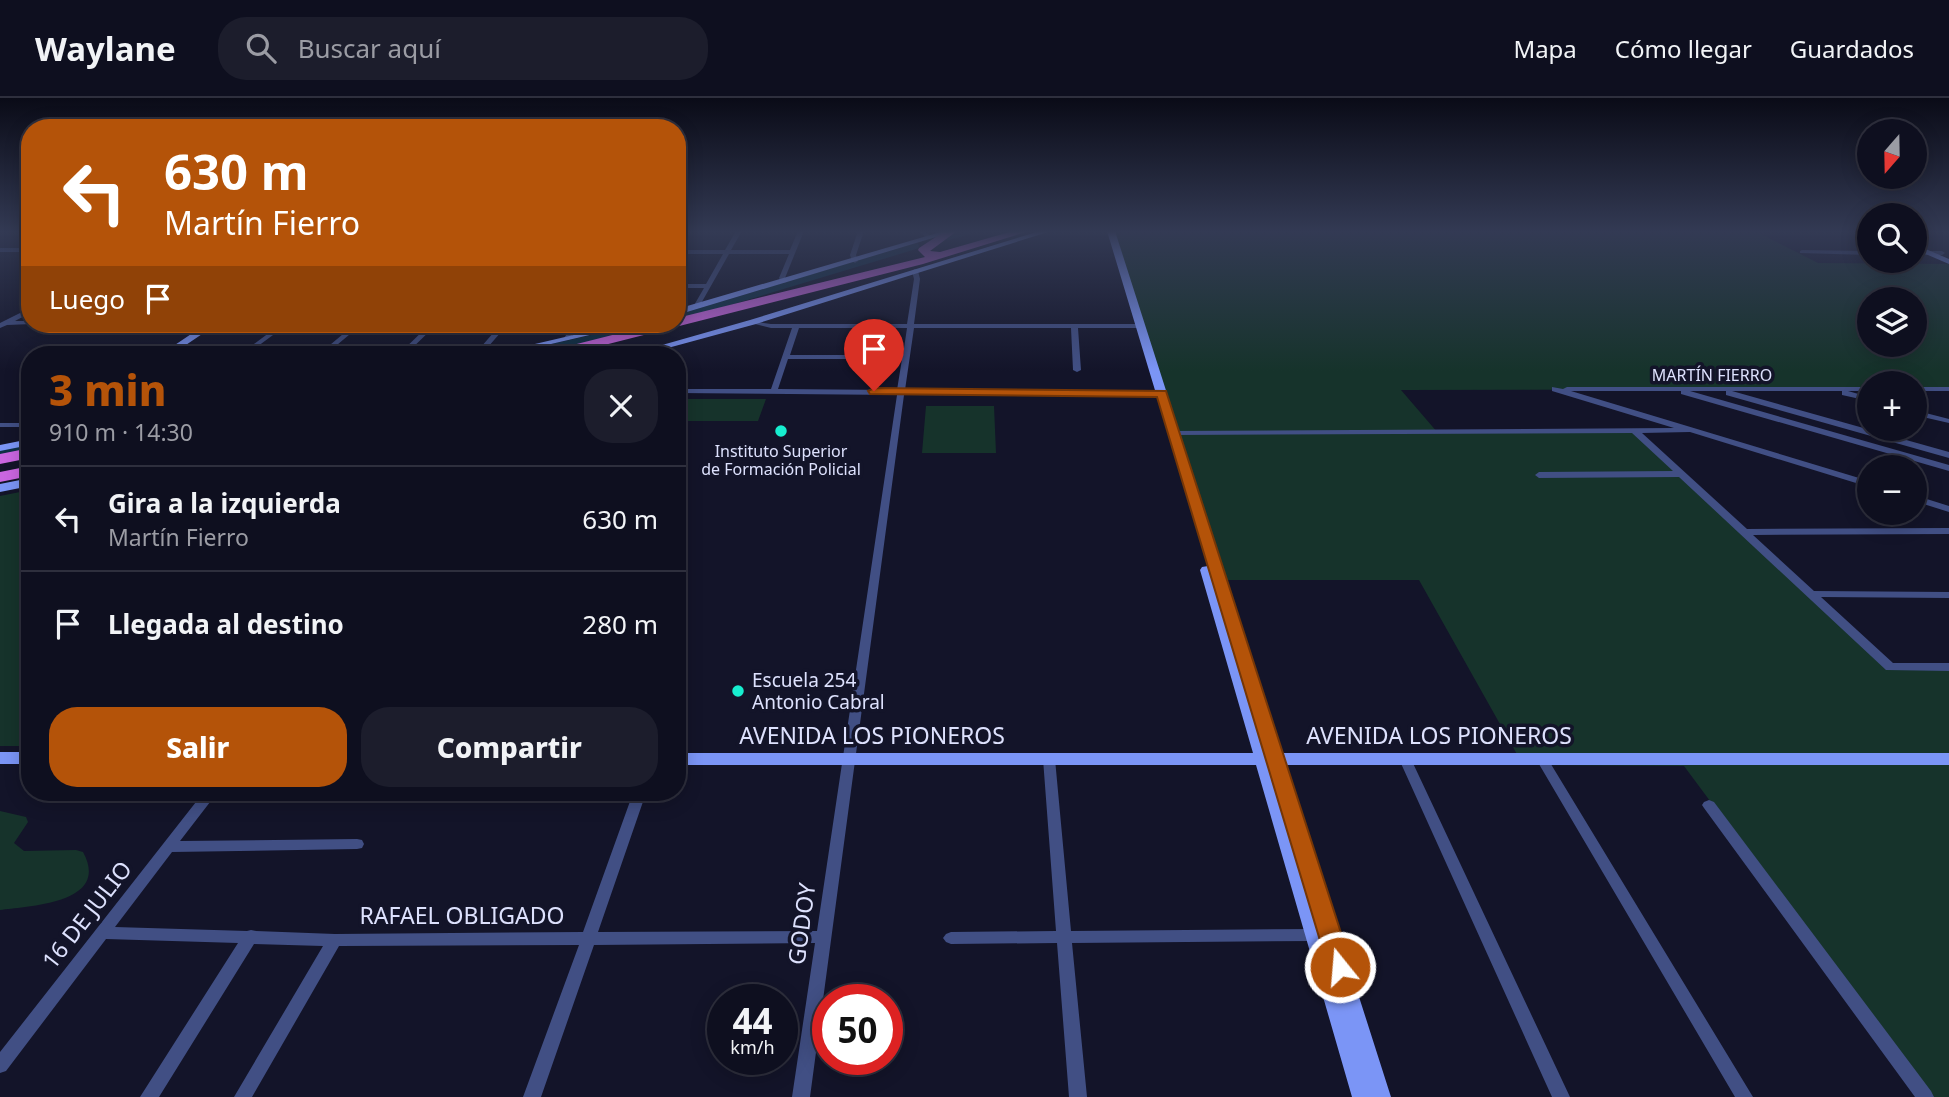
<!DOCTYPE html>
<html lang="es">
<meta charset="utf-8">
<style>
:root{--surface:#0e0f1f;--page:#1c1d2c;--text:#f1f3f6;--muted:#9b9ca4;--line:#2e2f3d;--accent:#b45309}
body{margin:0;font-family:"Noto Sans",sans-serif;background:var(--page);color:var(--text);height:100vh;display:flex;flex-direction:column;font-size:26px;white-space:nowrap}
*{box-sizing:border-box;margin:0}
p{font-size:23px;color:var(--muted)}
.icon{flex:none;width:38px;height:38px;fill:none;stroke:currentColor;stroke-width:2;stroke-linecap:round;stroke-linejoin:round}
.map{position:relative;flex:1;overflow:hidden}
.details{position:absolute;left:21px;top:248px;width:665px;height:455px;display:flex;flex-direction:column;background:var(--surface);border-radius:28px;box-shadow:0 4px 18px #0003,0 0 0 2px var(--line)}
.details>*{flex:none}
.banner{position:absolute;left:21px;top:21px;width:665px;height:214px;border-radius:28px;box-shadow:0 4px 18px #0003,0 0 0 2px var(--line);background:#b45309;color:#fff;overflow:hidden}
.needle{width:46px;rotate:200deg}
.buttons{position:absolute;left:1857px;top:21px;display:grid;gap:14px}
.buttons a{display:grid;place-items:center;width:70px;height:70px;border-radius:50%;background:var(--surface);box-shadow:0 4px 18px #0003,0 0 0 2px var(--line);font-size:35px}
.speed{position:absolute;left:707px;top:886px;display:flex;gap:14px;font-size:35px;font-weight:700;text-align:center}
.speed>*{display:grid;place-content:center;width:91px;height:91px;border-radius:50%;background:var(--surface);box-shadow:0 4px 18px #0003,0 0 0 2px var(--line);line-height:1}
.speed small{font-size:18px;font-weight:400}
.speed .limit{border:10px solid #d22;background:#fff;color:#111}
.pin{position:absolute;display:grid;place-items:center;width:60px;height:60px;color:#fff;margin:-72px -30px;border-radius:50% 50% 50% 0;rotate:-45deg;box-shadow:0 0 7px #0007}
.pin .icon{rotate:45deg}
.me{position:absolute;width:77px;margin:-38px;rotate:343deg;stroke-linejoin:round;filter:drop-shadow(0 0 5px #0008)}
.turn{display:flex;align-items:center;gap:24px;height:147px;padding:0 28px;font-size:32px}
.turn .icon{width:91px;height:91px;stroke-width:2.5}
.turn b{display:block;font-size:49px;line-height:60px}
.then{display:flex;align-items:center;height:66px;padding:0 28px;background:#0003;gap:14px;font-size:26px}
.round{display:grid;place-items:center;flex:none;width:74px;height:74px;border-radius:28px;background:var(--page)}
.head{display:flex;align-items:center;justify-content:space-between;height:119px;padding:0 28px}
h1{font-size:42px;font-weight:800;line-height:52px;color:var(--accent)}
.primary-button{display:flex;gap:14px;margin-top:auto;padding:14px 28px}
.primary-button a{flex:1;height:80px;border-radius:28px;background:var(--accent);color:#fff;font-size:28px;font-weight:800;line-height:80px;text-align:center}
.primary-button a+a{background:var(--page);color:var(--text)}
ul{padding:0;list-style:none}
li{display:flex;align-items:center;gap:21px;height:105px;padding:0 28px;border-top:2px solid var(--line)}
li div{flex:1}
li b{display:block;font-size:26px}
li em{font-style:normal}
header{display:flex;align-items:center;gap:42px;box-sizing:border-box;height:98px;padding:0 35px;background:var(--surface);border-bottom:2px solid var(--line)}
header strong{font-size:33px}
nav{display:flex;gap:38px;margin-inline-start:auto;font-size:24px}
.search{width:490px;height:63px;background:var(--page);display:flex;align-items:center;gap:18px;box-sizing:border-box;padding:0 24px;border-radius:28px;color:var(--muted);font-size:26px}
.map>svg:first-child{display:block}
.green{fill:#16332b;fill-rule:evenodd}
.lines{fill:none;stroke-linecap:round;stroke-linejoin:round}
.canal-far1{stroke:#0f3046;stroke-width:6}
.canal{stroke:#0f3046;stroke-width:7}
.minor{fill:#414f84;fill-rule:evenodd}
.secondary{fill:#7b95f6;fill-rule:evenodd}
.trunk{fill:#ca66e0;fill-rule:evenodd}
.route{fill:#b45309;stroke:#753606;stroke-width:2}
.poi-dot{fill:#17eed0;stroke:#131429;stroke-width:2.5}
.labels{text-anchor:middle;stroke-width:7;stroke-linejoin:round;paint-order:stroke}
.far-street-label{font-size:16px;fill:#dde1fd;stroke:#131429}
.far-poi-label{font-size:16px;fill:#dde1fd;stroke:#131429}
.poi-label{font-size:19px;fill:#dde1fd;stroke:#131429;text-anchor:start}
.near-street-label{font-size:23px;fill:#dde1fd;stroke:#131429}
</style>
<header>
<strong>Waylane</strong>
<div class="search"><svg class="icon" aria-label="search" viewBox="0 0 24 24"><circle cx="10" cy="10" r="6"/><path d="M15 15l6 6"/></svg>Buscar aquí</div>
<nav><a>Mapa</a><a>Cómo llegar</a><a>Guardados</a></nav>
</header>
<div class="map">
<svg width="1949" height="999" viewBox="0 0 1949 999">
<rect width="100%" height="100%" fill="#131429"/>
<path class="green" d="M 1111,133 L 1755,133 L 1818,165 L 1949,166 L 1949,291 L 1915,291 L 1914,285 L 1869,285 L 1869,291 L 1401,292 L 1438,335 L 1634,333 L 1893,567 L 1949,570 L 1949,999 L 1930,999 L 1684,668 L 1523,667 L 1419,482 L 1221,482 ZM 1869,201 L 1914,201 L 1914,247 L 1869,247 Z
M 677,301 L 766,301 L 758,323 L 677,323 Z
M 926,308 L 994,308 L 996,355 L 922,355 Z
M 30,392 L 30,648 L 0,648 L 0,398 Z
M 0,713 L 26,719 L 28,724 L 14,745 L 24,753 L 76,752 L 83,754 C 111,805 31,808 0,812 Z"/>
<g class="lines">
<path class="canal-far1" d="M 948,139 L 970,133
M 677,220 L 916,148
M 595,239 L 654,226"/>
<path class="canal" d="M 519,257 L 603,238
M 0,355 L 30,350"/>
<path class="minor" d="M 736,133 L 742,133 L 731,152 L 790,152 L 798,133 L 804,133 L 785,180 L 787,184 L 782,185 L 779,180 L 789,156 L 729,156 L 699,209 L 694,210 L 693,209 L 704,190 L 677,190 L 677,186 L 706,186 L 723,156 L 677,156 L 677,152 L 725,152 Z
M 858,133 L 864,133 L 856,157 L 858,163 L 855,165 L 852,163 L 850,157 Z
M 918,133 L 924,133 L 932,139 L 927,140 Z
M 1944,133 L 1949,133 L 1949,136 Z
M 0,150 L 30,150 L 30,154 L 0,154 Z
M 1802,152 L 1869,153 L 1869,157 L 1800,155 L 1800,153 Z
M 1914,153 L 1942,153 L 1945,155 L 1942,157 L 1914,157 Z
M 915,171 L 918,173 L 920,181 L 914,226 L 1141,226 L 1144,228 L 1141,230 L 1078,230 L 1081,272 L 1077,274 L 1073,272 L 1071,230 L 914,230 L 905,292 L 1162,294 L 1166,296 L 1162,298 L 904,297 L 810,999 L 792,999 L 815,845 L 594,847 L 541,999 L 523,999 L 579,847 L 339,848 L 252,999 L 234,999 L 323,848 L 254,846 L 159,999 L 140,999 L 238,845 L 106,841 L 6,973 L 0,975 L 0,954 L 203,695 L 217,695 L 180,743 L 357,741 L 362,742 L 364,746 L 362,750 L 357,751 L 172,754 L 115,829 L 247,833 L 251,832 L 256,833 L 335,836 L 583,834 L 633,695 L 646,695 L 598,834 L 817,833 L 897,297 L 677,295 L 677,291 L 771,291 L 792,230 L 771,230 L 751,225 L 751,223 L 771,226 L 907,226 L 914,181 L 912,173 ZM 799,230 L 907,230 L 903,257 L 790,257 ZM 788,261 L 902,261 L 897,292 L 778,291 Z
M 30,210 L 30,215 L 15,223 L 30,223 L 30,226 L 32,226 L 7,227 L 0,230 L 0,225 Z
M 281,226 L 288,226 L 246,257 L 239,257 Z
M 355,226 L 362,226 L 325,257 L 318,257 Z
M 430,226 L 437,226 L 405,257 L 398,257 Z
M 501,226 L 508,226 L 481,257 L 474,257 Z
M 575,226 L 581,226 L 569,242 L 565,242 L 563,241 Z
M 1552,289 L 1563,291 L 1567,289 L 1869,289 L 1869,293 L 1848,293 L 1869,299 L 1869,303 L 1842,297 L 1842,293 L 1732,293 L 1949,354 L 1949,360 L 1726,297 L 1726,293 L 1690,293 L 1949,367 L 1949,373 L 1681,296 L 1681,293 L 1571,293 L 1869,383 L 1869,389 L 1690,334 L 1642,335 L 1747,431 L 1949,430 L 1949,436 L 1753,437 L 1814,493 L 1949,494 L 1949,500 L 1821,499 L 1893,565 L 1949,565 L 1949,573 L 1886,572 L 1679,379 L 1539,380 L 1535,377 L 1539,374 L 1673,373 L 1632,335 L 1174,337 L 1170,335 L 1174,333 L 1674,330 L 1552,293 Z
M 1914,289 L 1949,289 L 1949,293 L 1914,293 Z
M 1914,312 L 1949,321 L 1949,325 L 1914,317 Z
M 0,325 L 30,325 L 30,329 L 0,329 Z
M 1914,397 L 1949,408 L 1949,414 L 1914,403 Z
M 1049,657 L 1053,658 L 1055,661 L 1071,833 L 1315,831 L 1320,833 L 1322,837 L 1320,841 L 1315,843 L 1072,845 L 1087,999 L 1069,999 L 1057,845 L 951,846 L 946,844 L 943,840 L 946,836 L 951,834 L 1056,833 L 1043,661 L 1045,658 Z
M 1405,657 L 1409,658 L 1411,661 L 1570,999 L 1552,999 L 1399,661 L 1401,658 Z
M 1542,657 L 1546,658 L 1753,999 L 1735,999 L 1536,661 L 1538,658 Z
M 1709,702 L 1714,704 L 1931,993 L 1934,999 L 1915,999 L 1704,710 L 1702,707 L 1704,704 Z"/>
<path class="secondary" d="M 944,133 L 956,133 L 677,217 L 677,211 Z
M 1040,133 L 1051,133 L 756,226 L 642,257 L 627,257 L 750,222 Z
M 1107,133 L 1115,133 L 1282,655 L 1949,655 L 1949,667 L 1285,667 L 1391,999 L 1352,999 L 1256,667 L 677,667 L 677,655 L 1253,655 L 1200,472 L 1202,469 L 1208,468 Z
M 1914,146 L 1949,161 L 1949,166 L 1914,151 Z
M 206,226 L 217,226 L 171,257 L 160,257 Z
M 621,226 L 637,226 L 504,257 L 487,257 Z
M 30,341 L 30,347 L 0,353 L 0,347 Z
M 30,380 L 30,388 L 0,394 L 0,386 Z
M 0,654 L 30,654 L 30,666 L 0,666 Z"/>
<path class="trunk" d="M 945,133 L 957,133 L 930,153 L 940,154 L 1013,133 L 1029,133 L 923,166 L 565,257 L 543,257 L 545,254 L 656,226 L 677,226 L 677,220 L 925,159 L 918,152 L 919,150 Z
M 30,350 L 30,360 L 0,366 L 0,356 Z
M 30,368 L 30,378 L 0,384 L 0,374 Z"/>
</g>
<linearGradient id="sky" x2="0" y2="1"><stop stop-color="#0a0b17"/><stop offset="0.49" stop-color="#333a54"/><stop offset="1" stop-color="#333a54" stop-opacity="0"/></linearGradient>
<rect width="1949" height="273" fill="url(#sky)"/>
<path class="route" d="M 874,290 L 1166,293 L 1352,869 L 1348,876 L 1340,879 L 1332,876 L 1328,869 L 1157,299 L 870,296 L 868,293 Z"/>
<g class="poi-dot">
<circle cx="781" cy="333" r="7"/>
<circle cx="738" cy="593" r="7"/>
</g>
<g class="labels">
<g class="far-street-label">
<text x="1712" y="283">MARTÍN FIERRO</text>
</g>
<g class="far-poi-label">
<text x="781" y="359">Instituto Superior<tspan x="781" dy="18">de Formación Policial</tspan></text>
</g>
<g class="poi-label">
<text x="752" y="589">Escuela 254<tspan x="752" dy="22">Antonio Cabral</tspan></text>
</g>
<g class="near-street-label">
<text x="872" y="646">AVENIDA LOS PIONEROS</text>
<text x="1439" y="646">AVENIDA LOS PIONEROS</text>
<text transform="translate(87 817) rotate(-52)" y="8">16 DE JULIO</text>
<text x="462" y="826">RAFAEL OBLIGADO</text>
<text transform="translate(802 826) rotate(-82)" y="8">GODOY</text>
</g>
</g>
</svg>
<div class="buttons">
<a><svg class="needle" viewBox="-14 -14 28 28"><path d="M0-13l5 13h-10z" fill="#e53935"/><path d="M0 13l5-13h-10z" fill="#9b9ca4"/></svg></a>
<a><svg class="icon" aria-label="search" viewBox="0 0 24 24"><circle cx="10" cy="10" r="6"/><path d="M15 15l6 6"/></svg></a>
<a><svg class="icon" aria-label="layers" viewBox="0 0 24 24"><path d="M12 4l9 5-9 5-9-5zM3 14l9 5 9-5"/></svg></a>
<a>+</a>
<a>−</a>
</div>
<div class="speed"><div>44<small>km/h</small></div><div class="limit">50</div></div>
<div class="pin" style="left:874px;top:293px;background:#d93025"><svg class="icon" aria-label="arrive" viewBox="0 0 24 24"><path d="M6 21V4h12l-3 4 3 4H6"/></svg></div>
<svg class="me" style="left:1340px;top:869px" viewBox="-20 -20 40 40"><circle r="17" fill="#b45309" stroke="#fff" stroke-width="3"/><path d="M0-11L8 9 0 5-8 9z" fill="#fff"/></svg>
<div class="banner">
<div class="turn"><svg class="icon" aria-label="left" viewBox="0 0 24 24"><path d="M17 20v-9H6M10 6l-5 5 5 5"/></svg><div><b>630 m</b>Martín Fierro</div></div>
<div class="then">Luego<svg class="icon" aria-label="arrive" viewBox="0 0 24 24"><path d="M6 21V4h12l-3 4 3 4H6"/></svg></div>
</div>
<section class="details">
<div class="head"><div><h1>3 min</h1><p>910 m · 14:30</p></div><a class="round"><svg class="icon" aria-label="close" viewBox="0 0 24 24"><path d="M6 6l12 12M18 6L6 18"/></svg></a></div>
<ul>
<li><svg class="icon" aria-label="left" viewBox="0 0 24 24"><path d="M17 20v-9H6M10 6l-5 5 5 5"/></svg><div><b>Gira a la izquierda</b><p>Martín Fierro</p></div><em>630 m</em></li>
<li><svg class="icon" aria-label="arrive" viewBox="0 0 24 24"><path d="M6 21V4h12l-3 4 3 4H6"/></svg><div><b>Llegada al destino</b></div><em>280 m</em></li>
</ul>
<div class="primary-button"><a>Salir</a><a>Compartir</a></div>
</section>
</div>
